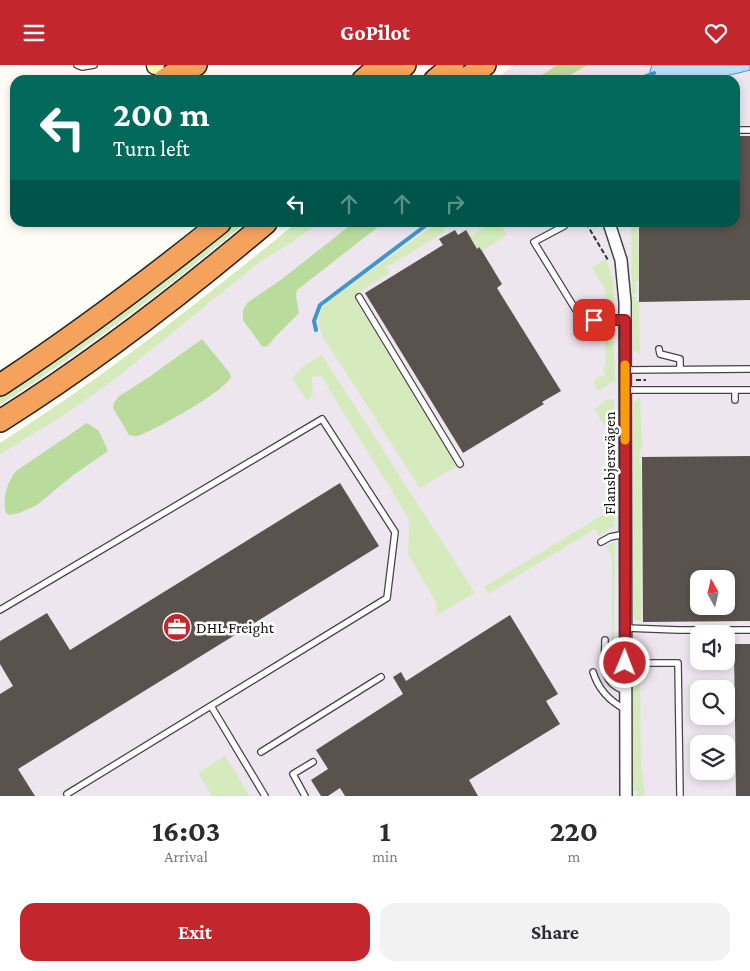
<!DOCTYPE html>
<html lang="en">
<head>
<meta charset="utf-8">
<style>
	:root { --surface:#fff; --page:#f2f2f3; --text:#2b2b33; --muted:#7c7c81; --accent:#c4262e }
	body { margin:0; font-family:"Crimson Pro",serif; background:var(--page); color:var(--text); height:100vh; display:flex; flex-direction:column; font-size:19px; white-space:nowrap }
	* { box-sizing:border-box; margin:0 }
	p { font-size:16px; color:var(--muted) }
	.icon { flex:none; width:28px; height:28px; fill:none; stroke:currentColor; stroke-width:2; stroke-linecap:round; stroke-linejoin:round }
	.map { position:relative; height:731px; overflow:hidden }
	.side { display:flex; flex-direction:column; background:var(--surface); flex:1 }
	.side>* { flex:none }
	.banner { position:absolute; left:10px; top:10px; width:730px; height:152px; border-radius:15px; box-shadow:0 2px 8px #0003; background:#00695c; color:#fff; overflow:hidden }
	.needle { width:32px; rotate:352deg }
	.tools { position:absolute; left:690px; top:505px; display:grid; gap:10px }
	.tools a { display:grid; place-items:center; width:45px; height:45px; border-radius:10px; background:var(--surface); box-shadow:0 2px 8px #0003; font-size:25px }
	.pin { position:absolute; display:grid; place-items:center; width:42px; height:42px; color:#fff; margin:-21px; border-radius:10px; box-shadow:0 2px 8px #0006 }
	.me { position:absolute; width:55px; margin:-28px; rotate:1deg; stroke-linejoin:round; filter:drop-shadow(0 0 4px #0008) }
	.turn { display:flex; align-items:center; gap:18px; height:105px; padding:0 20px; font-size:22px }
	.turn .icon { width:65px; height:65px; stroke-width:2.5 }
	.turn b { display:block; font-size:35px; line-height:42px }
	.lanes { display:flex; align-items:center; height:48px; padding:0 20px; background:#0003; justify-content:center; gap:25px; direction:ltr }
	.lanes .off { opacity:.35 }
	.eta { display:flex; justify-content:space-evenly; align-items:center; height:85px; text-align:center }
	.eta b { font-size:30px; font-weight:700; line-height:35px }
	.action { display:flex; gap:10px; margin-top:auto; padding:10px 20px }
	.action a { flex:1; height:58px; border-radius:15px; background:var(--accent); color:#fff; font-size:20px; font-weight:700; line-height:58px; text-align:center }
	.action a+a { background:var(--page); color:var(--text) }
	header { display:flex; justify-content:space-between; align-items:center; height:65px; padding:0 20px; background:var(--accent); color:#fff; font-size:22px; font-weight:700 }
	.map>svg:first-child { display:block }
	.industrial { fill:#eee6ef; fill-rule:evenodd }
	.green { fill:#d5ebbd }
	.forest { fill:#b9dc9c }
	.water { fill:#b9e0f7; stroke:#3f96cf }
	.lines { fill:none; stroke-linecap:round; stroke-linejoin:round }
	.stream { stroke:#3f96cf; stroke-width:4 }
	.building { fill:#5a524d; fill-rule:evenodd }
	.lane-casing { stroke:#444; stroke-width:8 }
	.street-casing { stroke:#444; stroke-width:14 }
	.secondary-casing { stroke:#333; stroke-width:19 }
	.highway-casing { stroke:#222; stroke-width:24 }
	.path { stroke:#333; stroke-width:2; stroke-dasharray:5 2.5; stroke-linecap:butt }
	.lane { stroke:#fff; stroke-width:5.5 }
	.street { stroke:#fff; stroke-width:11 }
	.secondary { stroke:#fff6b0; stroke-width:16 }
	.highway { stroke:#f5a25d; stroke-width:21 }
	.route-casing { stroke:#7f191e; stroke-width:12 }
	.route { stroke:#c4262e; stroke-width:9 }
	.slow { stroke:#f59e0b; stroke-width:9 }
	.labels { text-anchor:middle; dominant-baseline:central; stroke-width:5; stroke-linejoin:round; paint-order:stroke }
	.street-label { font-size:16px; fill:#111; stroke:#fff }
	.poi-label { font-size:16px; fill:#111; stroke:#fff; text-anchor:start }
</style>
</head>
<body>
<header><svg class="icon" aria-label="menu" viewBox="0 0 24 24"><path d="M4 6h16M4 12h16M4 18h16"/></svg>GoPilot<svg class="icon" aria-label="heart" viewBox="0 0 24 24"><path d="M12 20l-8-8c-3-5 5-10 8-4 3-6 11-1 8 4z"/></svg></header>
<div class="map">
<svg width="750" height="731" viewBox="0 0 750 731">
	<rect width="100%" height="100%" fill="#fffdf5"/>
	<!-- industrial -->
	<path class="industrial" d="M 514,0 L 750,0 L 750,731 L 0,731 L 0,390 L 70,346 L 113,316 L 260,197 L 293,177 L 318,158 L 735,158 L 735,15 L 495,15 ZM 699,514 L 726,514 L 726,541 L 699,541 ZM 699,569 L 726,569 L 726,596 L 699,596 ZM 699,624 L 726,624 L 726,651 L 699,651 ZM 699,679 L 726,679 L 726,706 L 699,706 Z"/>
	<!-- green -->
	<path class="green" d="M 227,158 L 245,158 C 167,224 85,284 0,340 L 0,326 Z
		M 296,158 L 318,158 L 293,177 L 260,197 L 113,316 L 70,346 L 0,390 L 0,378 C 104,312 201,236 296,158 Z
		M 435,158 L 451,158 L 443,163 L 445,167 L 387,202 L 389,208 L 353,231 L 457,401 L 420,423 L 323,272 C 317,259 317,247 327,237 L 429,164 Z
		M 490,158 L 500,158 L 507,170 L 482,186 L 479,182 L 474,185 L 475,181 L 466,165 L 467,165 L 472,171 Z
		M 631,158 L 638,158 L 639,217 L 636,217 L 637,229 L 632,229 Z
		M 606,194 L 613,216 L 614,240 L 605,240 L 605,224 L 592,203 Z
		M 632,232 L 636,232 L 636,236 L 639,236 L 640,290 L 633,284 Z
		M 605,264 L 613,264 L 615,315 L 598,326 L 593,317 L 600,310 L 601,312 L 605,310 L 602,304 L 606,301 Z
		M 322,290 L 475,528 L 435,551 L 437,547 L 435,536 L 408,489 L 409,454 L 321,311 L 312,312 L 313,330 L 307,336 L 292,313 L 304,300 Z
		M 640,331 L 642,382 L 639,388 L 639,395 L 641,396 L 641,556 L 639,556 L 634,553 L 633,542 L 633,344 L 634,338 Z
		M 608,334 L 614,335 L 615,377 L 594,344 Z
		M 607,439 L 616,441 L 614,461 L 599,471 L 595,464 L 488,529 L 484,522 L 604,449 L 600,441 Z
		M 612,478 L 615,479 L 613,607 L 612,607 L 612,492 L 606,481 Z
		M 640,609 L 641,699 L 645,731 L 637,731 L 636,726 L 632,725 L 632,616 L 635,611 Z
		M 225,691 L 250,731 L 212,731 L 198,708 Z"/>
	<!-- forest -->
	<path class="forest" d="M 557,0 L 588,0 L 561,15 L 534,15 Z
		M 353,158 L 383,158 L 297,225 L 296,231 L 299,248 L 274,273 L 268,281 L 264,282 L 261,280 L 243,255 L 243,245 L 247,238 L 282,214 Z
		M 202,274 L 229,307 L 231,312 C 225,326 157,364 140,370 C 136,372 133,371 129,370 L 113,343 L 114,338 L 118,332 L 152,310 Z
		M 87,358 L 99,366 L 108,386 L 72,411 L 37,440 L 19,448 L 9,450 L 6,448 C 2,434 7,417 16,406 Z"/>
	<!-- water -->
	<path class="water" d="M 652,0 L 750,0 L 750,5 C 721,13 680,21 651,12 L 650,6 Z"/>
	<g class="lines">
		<!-- stream -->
		<path class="stream" d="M 636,15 L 654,8
			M 316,265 L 314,256 L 320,240 L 429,158"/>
	</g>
	<!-- building -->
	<path class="building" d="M 735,71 L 750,71 L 750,235 L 639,237 L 639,158 L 735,158 Z
		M 455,165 L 458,170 L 466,165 L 477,184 L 479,182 L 482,186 L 502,219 L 497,223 L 561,326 L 542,337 L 544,339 L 463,388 L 365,228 L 443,180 L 439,174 Z
		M 750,391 L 750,556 L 643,557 L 642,392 ZM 699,514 L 726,514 L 726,541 L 699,541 Z
		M 340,418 L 379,481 L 18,704 L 35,731 L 0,731 L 0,629 L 13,621 L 0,599 L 0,576 L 47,548 L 70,585 Z
		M 510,550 L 558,629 L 546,636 L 560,659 L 469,715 L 478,731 L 345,731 L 340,723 L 328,731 L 321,731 L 311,715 L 328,704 L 316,685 L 403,629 L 393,612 L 401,607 L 406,616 Z
		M 734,579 L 750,579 L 750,731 L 736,731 Z"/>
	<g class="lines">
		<defs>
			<path id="lane" d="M 77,0 L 82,2 L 94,0
				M 735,65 L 750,65
				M 564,161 L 534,177 L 582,255 L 625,255
				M 359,232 L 460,399
				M 659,284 L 660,289 L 680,294 L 680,304
				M 625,305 L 750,304
				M 625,325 L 750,325
				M 735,325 L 735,335
				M 601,477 L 610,472 L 625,469
				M 0,545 L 322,354 L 395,467 L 387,533 L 67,729
				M 626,563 L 678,565 L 750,565
				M 605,575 C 605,598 599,617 625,626
				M 625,598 L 678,598 L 680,730
				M 593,607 C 598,623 609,636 625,644
				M 211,641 L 265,731
				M 261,687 L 381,612
				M 305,731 L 293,709 L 313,697"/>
			<path id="street" d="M 609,158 L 621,195 L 625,237 L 626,731"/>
			<path id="secondary" d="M 155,1 L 156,0"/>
			<path id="highway" d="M 164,15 L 178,6 L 196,0
				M 363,15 L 380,0
				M 388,15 L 405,0
				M 435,15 L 453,0
				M 464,15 L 485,0
				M 0,320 C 76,270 149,215 220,158
				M 0,356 C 94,297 182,229 266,158"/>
		</defs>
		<!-- lane casing -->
		<use href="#lane" class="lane-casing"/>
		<!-- street casing -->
		<use href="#street" class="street-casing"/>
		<!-- secondary casing -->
		<use href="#secondary" class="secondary-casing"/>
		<!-- highway casing -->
		<use href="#highway" class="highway-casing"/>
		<!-- path -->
		<path class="path" d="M 586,158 L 608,195
			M 636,315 L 646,315"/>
		<!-- lane -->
		<use href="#lane" class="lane"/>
		<!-- street -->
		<use href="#street" class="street"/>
		<!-- secondary -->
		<use href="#secondary" class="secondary"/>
		<!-- highway -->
		<use href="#highway" class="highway"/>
	</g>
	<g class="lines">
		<defs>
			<path id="route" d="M 594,255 L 625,255 L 625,598"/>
		</defs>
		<!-- route casing -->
		<use href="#route" class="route-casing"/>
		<!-- route -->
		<use href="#route" class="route"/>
		<!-- slow -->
		<path class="slow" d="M 625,300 L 625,375"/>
	</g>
	<!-- icons -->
	<defs>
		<symbol id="office-disc" viewBox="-11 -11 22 22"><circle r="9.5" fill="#c4262e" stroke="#fff"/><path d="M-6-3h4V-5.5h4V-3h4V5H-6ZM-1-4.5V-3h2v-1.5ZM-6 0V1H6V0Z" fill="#fff"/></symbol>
	</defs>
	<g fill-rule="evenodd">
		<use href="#office-disc" x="161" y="546" width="32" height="32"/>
	</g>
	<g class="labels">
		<!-- street labels -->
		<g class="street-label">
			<text transform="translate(609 398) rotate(-90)">Flansbjersvägen</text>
		</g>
		<!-- poi labels -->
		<g class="poi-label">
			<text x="196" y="562">DHL Freight</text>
		</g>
	</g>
</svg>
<div class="tools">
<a><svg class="needle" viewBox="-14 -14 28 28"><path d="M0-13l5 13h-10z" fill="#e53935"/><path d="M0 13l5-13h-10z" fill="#7c7c81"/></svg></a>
<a><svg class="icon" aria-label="sound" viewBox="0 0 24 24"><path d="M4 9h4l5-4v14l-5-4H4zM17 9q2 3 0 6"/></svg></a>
<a><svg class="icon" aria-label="search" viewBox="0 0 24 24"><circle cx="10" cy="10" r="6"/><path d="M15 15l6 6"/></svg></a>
<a><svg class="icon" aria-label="layers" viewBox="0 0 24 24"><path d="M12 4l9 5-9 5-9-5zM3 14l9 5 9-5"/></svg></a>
</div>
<div class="pin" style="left:594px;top:255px;background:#d93025"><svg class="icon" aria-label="arrive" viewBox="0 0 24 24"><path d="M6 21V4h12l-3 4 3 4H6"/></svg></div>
<svg class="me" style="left:625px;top:598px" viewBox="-20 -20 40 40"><circle r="17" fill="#c4262e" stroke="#fff" stroke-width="3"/><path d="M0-11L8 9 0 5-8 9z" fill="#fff"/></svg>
<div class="banner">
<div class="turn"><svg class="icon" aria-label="left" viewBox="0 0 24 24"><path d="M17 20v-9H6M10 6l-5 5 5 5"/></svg><div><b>200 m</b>Turn left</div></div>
<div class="lanes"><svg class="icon" aria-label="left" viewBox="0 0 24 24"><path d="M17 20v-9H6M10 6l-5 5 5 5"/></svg><svg class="icon off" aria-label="ahead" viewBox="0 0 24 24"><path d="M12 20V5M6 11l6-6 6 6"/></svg><svg class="icon off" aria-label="ahead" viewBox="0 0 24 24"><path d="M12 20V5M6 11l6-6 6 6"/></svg><svg class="icon off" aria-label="right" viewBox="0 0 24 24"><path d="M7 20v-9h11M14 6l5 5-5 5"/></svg></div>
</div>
</div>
<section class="side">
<div class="eta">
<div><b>16:03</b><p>Arrival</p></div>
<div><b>1</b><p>min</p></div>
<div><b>220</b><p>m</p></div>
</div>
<div class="action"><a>Exit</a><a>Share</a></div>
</section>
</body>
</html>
